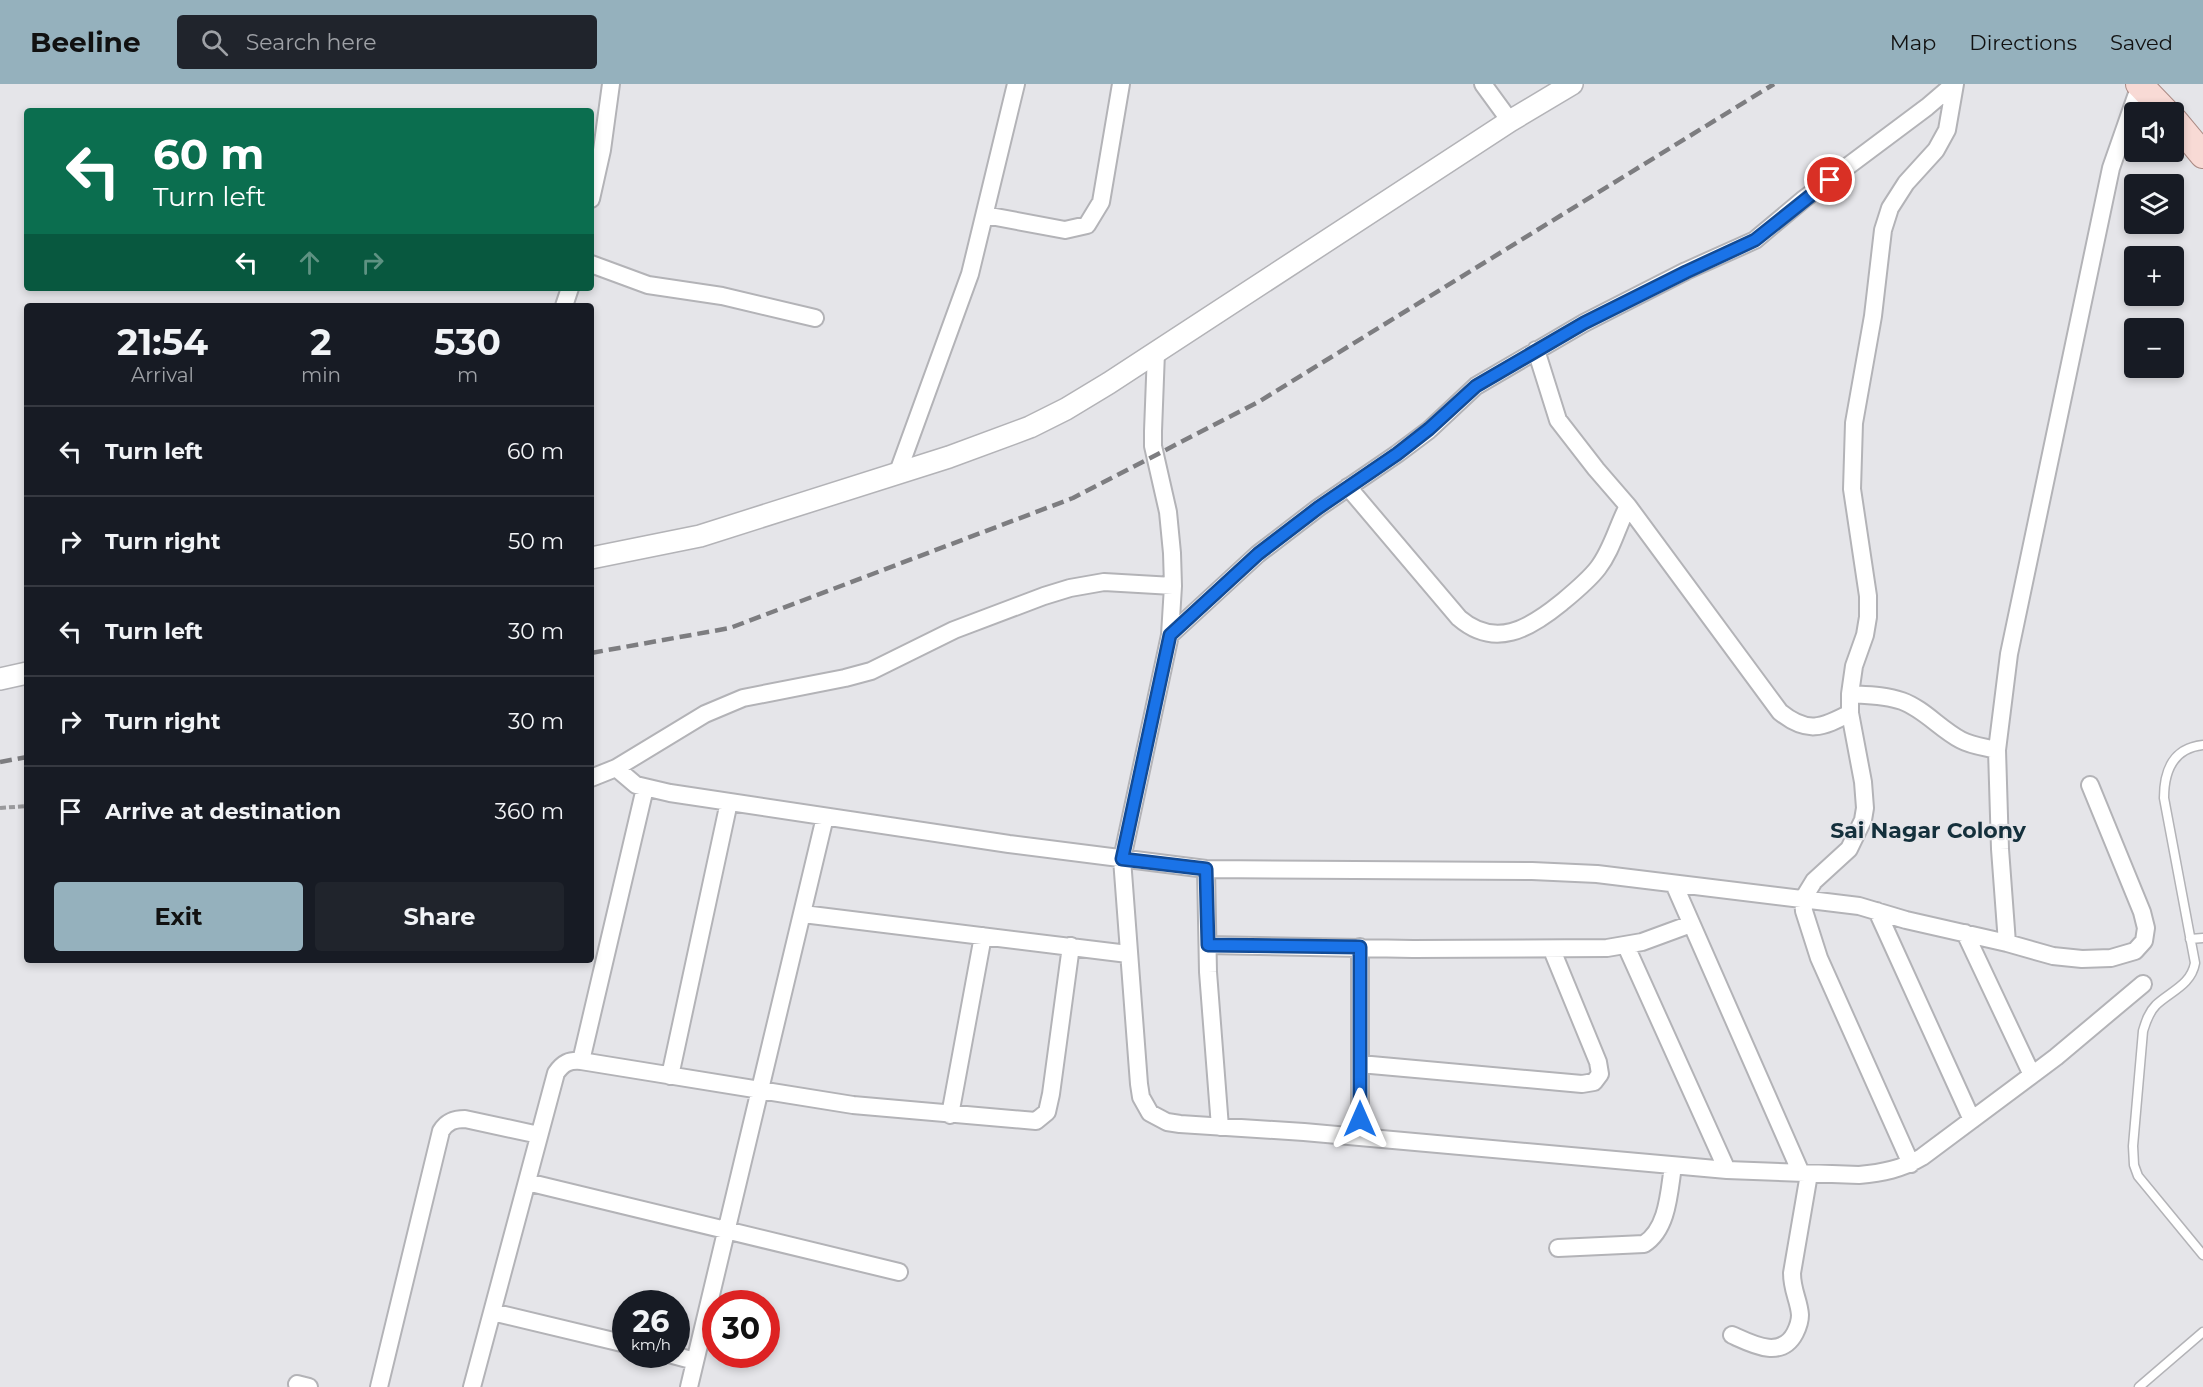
<!DOCTYPE html>
<html lang="en">
<head>
<meta charset="utf-8">
<style>
	:root { --surface:#171b24; --page:#20242c; --text:#f1f3f6; --muted:#9ea1a6; --line:#363941; --accent:#95b1bd }
	body { margin:0; font-family:Montserrat,sans-serif; background:var(--page); color:var(--text); height:100vh; display:flex; flex-direction:column; font-size:22px; white-space:nowrap }
	* { box-sizing:border-box; margin:0 }
	p { font-size:20px; color:var(--muted) }
	.icon { flex:none; width:33px; height:33px; fill:none; stroke:currentColor; stroke-width:2; stroke-linecap:round; stroke-linejoin:round }
	.map { position:relative; flex:1; overflow:hidden }
	.drawer { position:absolute; left:24px; top:219px; width:570px; height:660px; display:flex; flex-direction:column; background:var(--surface); border-radius:6px; box-shadow:0 3px 9px #0003 }
	.drawer>* { flex:none }
	.banner { position:absolute; left:24px; top:24px; width:570px; height:183px; border-radius:6px; box-shadow:0 3px 9px #0003; background:#0b6e4f; color:#fff; overflow:hidden }
	.controls { position:absolute; left:2124px; top:18px; display:grid; gap:12px }
	.controls a { display:grid; place-items:center; width:60px; height:60px; border-radius:6px; background:var(--surface); box-shadow:0 3px 9px #0003; font-size:30px }
	.speed { position:absolute; left:612px; top:1206px; display:flex; gap:12px; font-size:30px; font-weight:700; text-align:center }
	.speed>* { display:grid; place-content:center; width:78px; height:78px; border-radius:50%; background:var(--surface); box-shadow:0 3px 9px #0003; line-height:1 }
	.speed small { font-size:15px; font-weight:400 }
	.speed .limit { border:9px solid #d22; background:#fff; color:#111 }
	.pin { position:absolute; display:grid; place-items:center; width:51px; height:51px; color:#fff; margin:-26px; border:3px solid #fff; border-radius:50%; box-shadow:0 2px 6px #0007 }
	.me { position:absolute; width:66px; margin:-33px; rotate:0deg; stroke-linejoin:round; filter:drop-shadow(0 0 4px #0008) }
	.turn { display:flex; align-items:center; gap:21px; height:126px; padding:0 30px; font-size:27px }
	.turn .icon { width:78px; height:78px; stroke-width:2.5 }
	.turn b { display:block; font-size:42px; line-height:51px }
	.lanes { display:flex; align-items:center; height:57px; padding:0 30px; background:#0003; justify-content:center; gap:30px; direction:ltr }
	.lanes .off { opacity:.35 }
	.eta { display:flex; justify-content:space-evenly; align-items:center; height:102px; text-align:center }
	.eta b { font-size:36px; font-weight:700; line-height:42px }
	.action { display:flex; gap:12px; margin-top:auto; padding:12px 30px }
	.action a { flex:1; height:69px; border-radius:6px; background:var(--accent); color:#111; font-size:24px; font-weight:700; line-height:69px; text-align:center }
	.action a+a { background:var(--page); color:var(--text) }
	ul { padding:0; list-style:none }
	li { display:flex; align-items:center; gap:18px; height:90px; padding:0 30px; border-top:2px solid var(--line) }
	li div { flex:1 }
	li b { display:block; font-size:22px }
	li em { font-style:normal }
	header { display:flex; align-items:center; gap:36px; box-sizing:border-box; height:84px; padding:0 30px; background:var(--accent); color:#111 }
	header strong { font-size:28px }
	nav { display:flex; gap:33px; margin-inline-start:auto; font-size:21px }
	.search { width:420px; height:54px; background:var(--page); display:flex; align-items:center; gap:15px; box-sizing:border-box; padding:0 21px; border-radius:6px; color:var(--muted); font-size:22px }
	.map>svg:first-child { display:block }
	.lines { fill:none; stroke-linecap:round; stroke-linejoin:round }
	.service-casing { stroke:#b3b3b7; stroke-width:11 }
	.minor-casing { stroke:#b3b3b7; stroke-width:20 }
	.tertiary-casing { stroke:#b3b3b7; stroke-width:24 }
	.primary-casing { stroke:#aa8a84; stroke-width:28 }
	.path { stroke:#99999c; stroke-width:4; stroke-dasharray:6 3; stroke-linecap:butt }
	.service { stroke:#fff; stroke-width:8 }
	.minor { stroke:#fff; stroke-width:16 }
	.tertiary { stroke:#fff; stroke-width:21 }
	.primary { stroke:#f8dad5; stroke-width:26 }
	.rail { stroke:#7d7d80; stroke-width:4.5; stroke-dasharray:12 6; stroke-linecap:butt }
	.route-casing { stroke:#114b97; stroke-width:15 }
	.route { stroke:#1a73e8; stroke-width:10 }
	.labels { text-anchor:middle; dominant-baseline:central; stroke-width:4.5; stroke-linejoin:round; paint-order:stroke }
	.neighbourhood-label { font-size:22px; font-weight:bold; fill:#14303c; stroke:#e5e5e9 }
</style>
</head>
<body>
<header>
<strong>Beeline</strong>
<div class="search"><svg class="icon" aria-label="search" viewBox="0 0 24 24"><circle cx="10" cy="10" r="6"/><path d="M15 15l6 6"/></svg>Search here</div>
<nav><a>Map</a><a>Directions</a><a>Saved</a></nav>
</header>
<div class="map">
<svg width="2203" height="1303" viewBox="0 0 2203 1303">
	<rect width="100%" height="100%" fill="#e5e5e9"/>
	<g class="lines">
		<defs>
			<path id="service" d="M 2203,661 C 2173,664 2164,687 2164,714 L 2195,879 C 2191,901 2171,907 2156,921 C 2149,928 2146,937 2143,947 L 2133,1062 L 2134,1081 L 2138,1092 L 2203,1171
				M 2190,855 L 2203,854
				M 2139,1303 L 2203,1248"/>
			<path id="minor" d="M 1483,0 L 1510,37
				M 591,115 L 602,66 L 611,0
				M 985,131 L 1065,146 L 1087,141 L 1101,118 L 1121,0
				M 591,180 L 648,201 L 722,212 L 815,234
				M 564,222 L 570,204
				M 1536,266 L 1558,336 L 1596,385 L 1628,422 L 1780,628 C 1807,650 1822,644 1850,629
				M 1156,268 L 1153,347 L 1153,362 L 1168,428 L 1172,469 L 1173,502 L 1170,551 L 1122,775 L 1139,1000 L 1141,1013 L 1150,1029 L 1167,1038 L 1180,1040 L 1304,1048 L 1727,1086 L 1859,1091 C 1882,1089 1902,1085 1922,1073 L 2056,973 L 2143,900
				M 898,388 L 970,190 L 1016,0
				M 1348,403 L 1459,534 C 1495,565 1529,545 1561,519 C 1573,509 1588,497 1598,484 C 1612,466 1617,443 1628,422
				M 1170,551 L 1258,470 L 1318,424 L 1397,370 L 1429,346 L 1476,302 L 1584,239 L 1686,187 L 1755,156 L 1804,115 L 1927,23 L 1954,0
				M 1850,610 C 1867,611 1886,611 1902,617 C 1924,625 1940,645 1961,656 C 1972,662 1985,663 1997,666
				M 616,684 L 636,701 L 670,709 L 1009,760 L 1206,785 L 1532,787 L 1597,790 L 1859,822 L 1906,836 L 2007,859 L 2053,872 L 2082,875 L 2111,874 L 2135,867 L 2144,857 L 2146,844 L 2142,828 L 2090,701
				M 591,694 L 616,684 L 705,630 L 743,614 L 845,594 L 871,587 L 954,546 L 1044,512 L 1070,504 L 1104,498 L 1173,502
				M 1206,785 L 1208,888 L 1220,1043
				M 1674,800 L 1801,1089
				M 1877,827 L 1972,1036
				M 803,830 L 1128,870
				M 1965,849 L 2032,991
				M 2007,859 L 2000,765 L 1997,666 L 2009,570 L 2111,84 L 2140,1
				M 1208,861 L 1413,865 L 1607,864 L 1642,858 L 1691,840
				M 1626,862 L 1727,1086
				M 581,977 L 645,704
				M 1360,980 L 1582,1000 L 1594,998 L 1600,990 L 1598,978 L 1552,866
				M 670,992 L 729,718
				M 950,1031 L 983,852
				M 1360,1053 L 1360,863
				M 1911,1080 L 1819,874 L 1804,827 L 1803,815 L 1814,797 L 1849,765 L 1863,736 L 1865,724 L 1863,698 L 1850,629 L 1850,610 L 1854,582 L 1865,551 L 1868,533 L 1868,512 L 1852,405 L 1854,339 L 1873,232 L 1883,146 L 1890,124 L 1906,99 L 1936,66 L 1947,46 L 1955,0
				M 527,1098 L 899,1188
				M 1558,1164 L 1644,1160 C 1668,1145 1669,1108 1673,1082
				M 492,1228 L 626,1260
				M 1732,1251 C 1752,1260 1781,1276 1795,1249 C 1798,1243 1800,1238 1800,1231 C 1799,1216 1792,1207 1792,1189 L 1809,1090
				M 669,1270 L 695,1277
				M 297,1300 L 309,1303
				M 379,1303 L 441,1047 C 447,1037 455,1035 465,1035 L 539,1051
				M 472,1303 L 556,989 C 563,979 569,976 581,977 L 853,1021 L 1036,1037 L 1047,1028 L 1051,1010 L 1071,862
				M 689,1303 L 825,733"/>
			<path id="tertiary" d="M 591,474 L 700,452 L 949,373 L 1030,343 L 1066,325 L 1109,299 L 1510,37 L 1572,0
				M 0,595 L 27,589"/>
			<path id="primary" d="M 2139,0 L 2166,28
				M 2174,36 L 2203,71"/>
		</defs>
		<!-- service casing -->
		<use href="#service" class="service-casing"/>
		<!-- minor casing -->
		<use href="#minor" class="minor-casing"/>
		<!-- tertiary casing -->
		<use href="#tertiary" class="tertiary-casing"/>
		<!-- primary casing -->
		<use href="#primary" class="primary-casing"/>
		<!-- path -->
		<path class="path" d="M 0,724 L 27,722"/>
		<!-- service -->
		<use href="#service" class="service"/>
		<!-- minor -->
		<use href="#minor" class="minor"/>
		<!-- tertiary -->
		<use href="#tertiary" class="tertiary"/>
		<!-- primary -->
		<use href="#primary" class="primary"/>
		<!-- rail -->
		<path class="rail" d="M 591,569 L 730,544 L 1073,414 L 1260,317 L 1774,0
			M 0,678 L 27,673"/>
	</g>
	<g class="lines">
		<defs>
			<path id="route" d="M 1360,1035 L 1360,863 L 1208,861 L 1206,785 L 1122,775 L 1170,551 L 1258,470 L 1318,424 L 1397,370 L 1429,345 L 1476,302 L 1584,239 L 1686,188 L 1755,156 L 1830,96"/>
		</defs>
		<!-- route casing -->
		<use href="#route" class="route-casing"/>
		<!-- route -->
		<use href="#route" class="route"/>
	</g>
	<g class="labels">
		<!-- neighbourhood labels -->
		<g class="neighbourhood-label">
			<text x="1928" y="746">Sai Nagar Colony</text>
		</g>
	</g>
</svg>
<div class="controls">
<a><svg class="icon" aria-label="sound" viewBox="0 0 24 24"><path d="M4 9h4l5-4v14l-5-4H4zM17 9q2 3 0 6"/></svg></a>
<a><svg class="icon" aria-label="layers" viewBox="0 0 24 24"><path d="M12 4l9 5-9 5-9-5zM3 14l9 5 9-5"/></svg></a>
<a>+</a>
<a>−</a>
</div>
<div class="speed"><div>26<small>km/h</small></div><div class="limit">30</div></div>
<div class="pin" style="left:1830px;top:96px;background:#d93025"><svg class="icon" aria-label="arrive" viewBox="0 0 24 24"><path d="M6 21V4h12l-3 4 3 4H6"/></svg></div>
<svg class="me" style="left:1360px;top:1035px" viewBox="-20 -20 40 40"><path d="M0-17L14 15 0 8-14 15z" fill="#1a73e8" stroke="#fff" stroke-width="4"/></svg>
<div class="banner">
<div class="turn"><svg class="icon" aria-label="left" viewBox="0 0 24 24"><path d="M17 20v-9H6M10 6l-5 5 5 5"/></svg><div><b>60 m</b>Turn left</div></div>
<div class="lanes"><svg class="icon" aria-label="left" viewBox="0 0 24 24"><path d="M17 20v-9H6M10 6l-5 5 5 5"/></svg><svg class="icon off" aria-label="ahead" viewBox="0 0 24 24"><path d="M12 20V5M6 11l6-6 6 6"/></svg><svg class="icon off" aria-label="right" viewBox="0 0 24 24"><path d="M7 20v-9h11M14 6l5 5-5 5"/></svg></div>
</div>
<section class="drawer">
<div class="eta">
<div><b>21:54</b><p>Arrival</p></div>
<div><b>2</b><p>min</p></div>
<div><b>530</b><p>m</p></div>
</div>
<ul>
<li><svg class="icon" aria-label="left" viewBox="0 0 24 24"><path d="M17 20v-9H6M10 6l-5 5 5 5"/></svg><div><b>Turn left</b></div><em>60 m</em></li>
<li><svg class="icon" aria-label="right" viewBox="0 0 24 24"><path d="M7 20v-9h11M14 6l5 5-5 5"/></svg><div><b>Turn right</b></div><em>50 m</em></li>
<li><svg class="icon" aria-label="left" viewBox="0 0 24 24"><path d="M17 20v-9H6M10 6l-5 5 5 5"/></svg><div><b>Turn left</b></div><em>30 m</em></li>
<li><svg class="icon" aria-label="right" viewBox="0 0 24 24"><path d="M7 20v-9h11M14 6l5 5-5 5"/></svg><div><b>Turn right</b></div><em>30 m</em></li>
<li><svg class="icon" aria-label="arrive" viewBox="0 0 24 24"><path d="M6 21V4h12l-3 4 3 4H6"/></svg><div><b>Arrive at destination</b></div><em>360 m</em></li>
</ul>
<div class="action"><a>Exit</a><a>Share</a></div>
</section>
</div>
</body>
</html>
